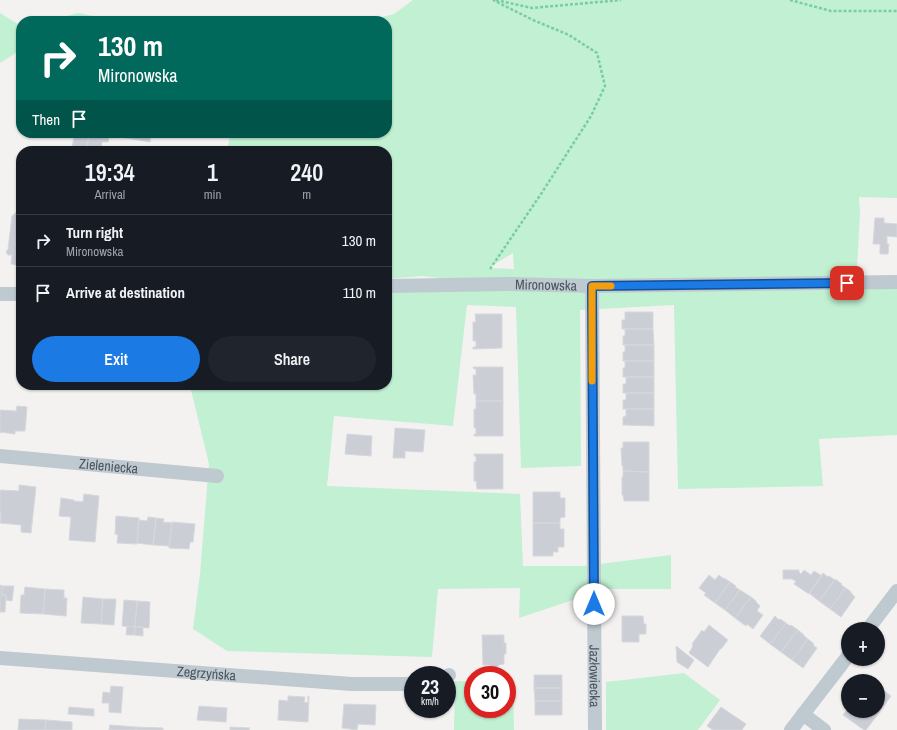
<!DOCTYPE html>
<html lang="en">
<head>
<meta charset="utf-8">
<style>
	:root { --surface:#171b24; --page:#20242c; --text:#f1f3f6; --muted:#9ea1a6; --line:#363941; --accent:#1b7ae4 }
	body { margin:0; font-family:"Archivo Narrow",sans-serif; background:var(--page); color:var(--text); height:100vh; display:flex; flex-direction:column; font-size:15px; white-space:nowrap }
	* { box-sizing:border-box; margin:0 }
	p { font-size:13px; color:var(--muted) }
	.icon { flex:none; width:22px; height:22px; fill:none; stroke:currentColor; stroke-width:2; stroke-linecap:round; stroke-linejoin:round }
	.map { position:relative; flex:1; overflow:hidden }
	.panel { position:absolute; left:16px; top:146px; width:376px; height:244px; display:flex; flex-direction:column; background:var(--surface); border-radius:16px; box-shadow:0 1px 3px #0004 }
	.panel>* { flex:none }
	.banner { position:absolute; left:16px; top:16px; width:376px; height:122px; border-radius:16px; box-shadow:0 1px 3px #0004; background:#00695c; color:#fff; overflow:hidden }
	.controls { position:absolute; left:841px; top:622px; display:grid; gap:8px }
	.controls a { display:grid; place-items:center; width:44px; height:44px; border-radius:50%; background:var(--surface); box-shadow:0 1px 3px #0004; font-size:20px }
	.speed { position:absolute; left:404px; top:666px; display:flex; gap:8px; font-size:20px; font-weight:700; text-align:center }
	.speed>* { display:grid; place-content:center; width:52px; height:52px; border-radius:50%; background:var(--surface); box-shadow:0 1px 3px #0004; line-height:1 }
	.speed small { font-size:10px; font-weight:400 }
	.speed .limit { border:6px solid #d22; background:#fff; color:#111 }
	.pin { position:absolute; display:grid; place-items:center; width:34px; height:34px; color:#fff; margin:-17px; border-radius:8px; box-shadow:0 2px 6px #0006 }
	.me { position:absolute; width:44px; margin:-22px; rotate:0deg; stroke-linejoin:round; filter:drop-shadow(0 0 3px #0008) }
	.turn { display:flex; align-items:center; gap:14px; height:84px; padding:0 16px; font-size:18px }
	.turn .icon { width:52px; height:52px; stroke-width:2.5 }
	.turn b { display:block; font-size:28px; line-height:34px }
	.then { display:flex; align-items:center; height:38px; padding:0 16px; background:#0003; gap:8px; font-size:15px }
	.eta { display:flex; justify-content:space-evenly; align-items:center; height:68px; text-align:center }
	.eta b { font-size:24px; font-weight:600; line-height:28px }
	.button { display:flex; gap:8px; margin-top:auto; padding:8px 16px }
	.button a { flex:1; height:46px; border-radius:24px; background:var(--accent); color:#fff; font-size:16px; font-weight:600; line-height:46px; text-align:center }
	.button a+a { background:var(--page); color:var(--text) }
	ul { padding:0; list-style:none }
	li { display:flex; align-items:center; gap:12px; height:52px; padding:0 16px; border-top:1px solid var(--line) }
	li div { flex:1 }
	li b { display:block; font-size:15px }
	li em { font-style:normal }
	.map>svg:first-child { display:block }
	.green { fill:#c1f0d2; fill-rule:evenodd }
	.building { fill:#cbced4; stroke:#d5d8dc }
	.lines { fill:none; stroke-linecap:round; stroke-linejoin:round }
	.path { stroke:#79cea1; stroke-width:2.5; stroke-dasharray:3 2; stroke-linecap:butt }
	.street { stroke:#bfc9d0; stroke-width:14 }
	.route-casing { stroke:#124f94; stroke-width:10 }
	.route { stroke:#1b7ae4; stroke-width:7 }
	.slow { stroke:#f59e0b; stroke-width:7 }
	.labels { text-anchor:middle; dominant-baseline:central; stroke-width:3; stroke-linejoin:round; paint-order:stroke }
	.street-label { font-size:14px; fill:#49555f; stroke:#fff }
</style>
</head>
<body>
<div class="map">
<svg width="897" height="730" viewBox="0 0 897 730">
	<rect width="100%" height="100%" fill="#f4f1f1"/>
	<!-- green -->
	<path class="green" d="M 413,0 L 897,0 L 897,198 L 859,197 L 860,213 L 857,267 L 861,289 L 897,287 L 897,435 L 819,439 L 823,486 L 678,489 L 674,305 L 580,310 L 581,466 L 521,468 L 516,307 L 467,305 L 453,426 L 334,416 L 327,486 L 520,494 L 523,566 L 583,566 L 671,555 L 671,589 L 606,589 L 519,618 L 520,588 L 438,589 L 432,657 L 227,651 L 193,629 L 200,574 L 209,464 L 191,390 L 160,387 L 160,385 L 387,385 L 387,281 L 448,279 L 422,276 L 387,279 L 387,151 L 227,151 L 230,135 L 224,133 L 387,133 L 387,21 L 366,21 L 394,14 ZM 513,253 L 514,269 L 488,268 Z
		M 0,13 L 21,26 L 21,52 L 19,51 L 0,63 Z
		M 78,13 L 118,21 L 49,21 Z
		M 684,673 L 720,700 L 698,730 L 606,730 L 606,682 Z
		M 455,681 L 473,682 L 473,709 L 507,709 L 507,684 L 513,684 L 514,730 L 454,730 Z"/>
	<!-- building -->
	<path class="building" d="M 68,133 L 89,133 L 87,150 L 72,148 L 74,137 L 68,136 Z
		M 89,133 L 110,133 L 108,142 L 102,142 L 101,151 L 87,150 Z
		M 116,133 L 151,133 L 150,142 L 115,136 Z
		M 18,211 L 21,211 L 21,266 L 11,264 L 12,255 L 8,255 L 6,252 L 8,249 L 12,216 Z
		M 875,218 L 884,218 L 884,223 L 897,224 L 897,237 L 887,236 L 887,244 L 889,244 L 888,254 L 880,254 L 880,244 L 873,244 Z
		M 625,312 L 653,312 L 653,329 L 622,329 L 622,320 L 625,320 Z
		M 475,314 L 502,314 L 502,348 L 473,349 L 473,347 L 476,347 L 476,341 L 473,341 L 473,322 L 476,322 Z
		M 625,329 L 653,329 L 654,345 L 623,345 L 623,336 L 625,336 Z
		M 625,345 L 654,345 L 654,361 L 623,361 L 623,352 L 625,352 Z
		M 625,361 L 654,361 L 654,377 L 623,377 L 623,368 L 625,368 Z
		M 473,367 L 503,367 L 503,401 L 476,401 L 476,394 L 474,394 L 473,375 L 476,375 L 476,369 L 474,369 Z
		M 626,377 L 654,377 L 654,393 L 623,393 L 623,384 L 626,384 Z
		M 626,393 L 654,393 L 654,409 L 623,409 L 623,400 L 626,400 Z
		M 476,401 L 503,401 L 503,436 L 474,436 L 474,434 L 476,434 L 476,428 L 474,428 L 474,409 L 476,409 Z
		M 17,406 L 27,407 L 25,431 L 15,431 L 15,434 L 1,432 L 1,433 L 0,433 L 0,410 L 16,411 Z
		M 626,409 L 654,409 L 654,426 L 623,425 L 623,417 L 626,416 Z
		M 395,428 L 425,430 L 423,452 L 405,451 L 405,458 L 393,458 Z
		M 347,434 L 372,436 L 371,456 L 345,454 Z
		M 623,442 L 649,442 L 649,472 L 623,471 L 623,466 L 622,466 L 621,448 L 623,448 Z
		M 474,454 L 503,454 L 503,489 L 477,489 L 476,481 L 474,481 L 474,462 L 476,462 L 476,456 L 474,456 Z
		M 623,471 L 649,472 L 649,501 L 624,501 L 623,495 L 622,495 L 622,477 L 623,477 Z
		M 19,485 L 36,487 L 31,533 L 21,532 L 21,525 L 0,523 L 1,513 L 0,513 L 0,490 L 19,491 Z
		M 533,492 L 560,492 L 560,498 L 565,498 L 565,517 L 560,518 L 560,523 L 533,523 Z
		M 84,494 L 99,496 L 95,542 L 69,540 L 71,517 L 59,516 L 61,498 L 74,500 L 74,501 L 83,502 Z
		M 116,516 L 139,518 L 137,544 L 117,543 L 118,535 L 115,534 Z
		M 148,517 L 156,518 L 153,545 L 137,543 L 139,520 L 147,521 Z
		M 156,518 L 164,519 L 163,522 L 172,523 L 169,546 L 153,545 Z
		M 172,522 L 195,524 L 193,542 L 190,542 L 189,549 L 169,548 Z
		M 533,523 L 560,523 L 560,529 L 564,529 L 564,547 L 558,547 L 558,552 L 553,552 L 553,556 L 533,556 Z
		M 783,570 L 799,570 L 799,572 L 801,574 L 804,570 L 811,575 L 814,571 L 822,576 L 809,594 L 794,584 L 796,581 L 792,579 L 783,579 Z
		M 823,573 L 828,577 L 829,576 L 835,580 L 819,601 L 809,593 Z
		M 709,575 L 715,580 L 719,575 L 724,579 L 724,578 L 730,582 L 715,603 L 704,595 L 706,593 L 699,588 Z
		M 835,579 L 842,584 L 841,585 L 846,588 L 830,609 L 819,601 Z
		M 730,582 L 736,586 L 735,587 L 740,590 L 725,610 L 715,603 Z
		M 0,585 L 3,586 L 2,595 L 6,595 L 5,612 L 0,612 Z
		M 3,586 L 14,586 L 12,601 L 6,600 L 6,595 L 2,595 Z
		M 25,587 L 45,589 L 43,614 L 20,613 L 21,595 L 24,595 Z
		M 846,588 L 851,592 L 851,593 L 855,597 L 841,617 L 830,609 Z
		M 45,589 L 64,590 L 64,598 L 67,598 L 66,616 L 43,614 Z
		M 740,590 L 751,597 L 735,618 L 725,610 Z
		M 83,597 L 103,599 L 101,624 L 81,623 Z
		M 751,597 L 756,601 L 756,602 L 760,606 L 757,611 L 763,615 L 753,629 L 747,624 L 746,626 L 735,618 Z
		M 103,599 L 116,599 L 114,625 L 101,624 Z
		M 124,600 L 137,601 L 135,627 L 122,626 Z
		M 137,601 L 150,602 L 149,628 L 135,627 Z
		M 622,616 L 643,616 L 644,624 L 646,624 L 646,634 L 639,634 L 639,642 L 622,642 Z
		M 775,616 L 779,620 L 780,619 L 786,623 L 770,644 L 760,636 Z
		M 786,623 L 790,626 L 791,625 L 798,630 L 781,652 L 770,644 Z
		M 709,625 L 728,640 L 721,649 L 720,649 L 708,667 L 689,653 L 693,646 L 692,644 L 702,630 L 704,632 Z
		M 127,626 L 135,627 L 134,635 L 126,635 Z
		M 135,627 L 143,627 L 143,636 L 134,635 Z
		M 798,630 L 804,635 L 804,636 L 808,639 L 792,660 L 781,652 Z
		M 482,635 L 504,635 L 504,643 L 506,643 L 506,654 L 504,654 L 504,664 L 499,665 L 496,668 L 492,668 L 490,665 L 483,665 Z
		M 808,639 L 814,644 L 813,645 L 817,648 L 803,668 L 792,660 Z
		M 676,646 L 694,660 L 688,669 L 677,662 Z
		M 534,675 L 562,675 L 562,688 L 534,688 Z
		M 111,686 L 123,687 L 121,713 L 109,712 L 109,703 L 102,703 L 103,692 L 110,693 Z
		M 878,686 L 891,696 L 878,714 L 875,711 L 878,711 Z
		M 534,688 L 562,688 L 562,701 L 535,701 Z
		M 288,696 L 305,697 L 304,702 L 308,703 L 308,696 L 309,696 L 308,722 L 278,720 L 279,700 L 288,701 Z
		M 535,701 L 562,701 L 562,715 L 535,715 Z
		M 344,704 L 376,705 L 375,725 L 358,724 L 357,730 L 342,728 Z
		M 199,706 L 227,708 L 226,722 L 197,720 Z
		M 69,707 L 94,709 L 94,716 L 68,714 Z
		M 721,707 L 746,724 L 742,730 L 713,730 L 707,726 Z
		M 848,708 L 848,711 L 875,711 L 878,714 L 866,730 L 864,730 L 843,715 Z
		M 19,719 L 46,720 L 45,730 L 18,730 Z
		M 46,720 L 72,722 L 72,730 L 45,730 Z
		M 110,725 L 136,727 L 136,730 L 109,730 Z
		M 136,727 L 163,728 L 163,730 L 136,730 Z
		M 230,727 L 250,728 L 249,730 L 230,730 Z"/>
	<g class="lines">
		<!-- path -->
		<path class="path" d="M 496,0 L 532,8 L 621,0
			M 790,0 L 831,11 L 897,11
			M 490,269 L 541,194 L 591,116 L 605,86 L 597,53 L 569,35 L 533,20 L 493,0"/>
		<!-- street -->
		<g class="street">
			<path id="s1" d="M 387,286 L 508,284 L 592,286 L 897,282"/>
			<path id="s2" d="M 592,286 L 595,730"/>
			<path d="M 0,294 L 21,294"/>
			<path id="s3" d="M 0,456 L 217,476"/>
			<path d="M 868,629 L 897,591"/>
			<path id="s4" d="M 0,658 L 352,684 L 413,684"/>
			<path d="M 447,677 L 449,675"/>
			<path d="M 803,714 L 824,730"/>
			<path d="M 791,730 L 848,656"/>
		</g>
	</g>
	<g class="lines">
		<defs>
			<path id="route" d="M 594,604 L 592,286 L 847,283"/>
		</defs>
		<!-- route casing -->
		<use href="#route" class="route-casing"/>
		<!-- route -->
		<use href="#route" class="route"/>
		<!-- slow -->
		<path class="slow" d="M 592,381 L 592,286 L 611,286"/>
	</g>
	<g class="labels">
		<!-- street labels -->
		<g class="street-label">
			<text stroke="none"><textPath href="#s1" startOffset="159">Mironowska</textPath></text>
			<text stroke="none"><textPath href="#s3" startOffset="109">Zieleniecka</textPath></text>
			<text stroke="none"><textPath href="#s4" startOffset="207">Zegrzyńska</textPath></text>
			<text stroke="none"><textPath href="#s2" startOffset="390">Jazłowiecka</textPath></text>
		</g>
	</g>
</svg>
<div class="controls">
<a>+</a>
<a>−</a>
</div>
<div class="speed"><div>23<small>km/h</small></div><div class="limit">30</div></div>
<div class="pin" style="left:847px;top:283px;background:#d93025"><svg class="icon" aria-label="arrive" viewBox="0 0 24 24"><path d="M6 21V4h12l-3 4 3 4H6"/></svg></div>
<svg class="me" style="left:594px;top:604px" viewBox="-20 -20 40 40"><circle r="19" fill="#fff"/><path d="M0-13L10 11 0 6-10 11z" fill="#1b7ae4"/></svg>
<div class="banner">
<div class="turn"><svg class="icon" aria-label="right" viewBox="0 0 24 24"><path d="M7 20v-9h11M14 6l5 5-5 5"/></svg><div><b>130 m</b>Mironowska</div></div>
<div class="then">Then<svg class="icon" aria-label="arrive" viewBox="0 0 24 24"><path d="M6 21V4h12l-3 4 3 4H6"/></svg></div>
</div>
<section class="panel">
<div class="eta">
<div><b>19:34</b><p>Arrival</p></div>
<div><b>1</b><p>min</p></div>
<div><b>240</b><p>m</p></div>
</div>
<ul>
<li><svg class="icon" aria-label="right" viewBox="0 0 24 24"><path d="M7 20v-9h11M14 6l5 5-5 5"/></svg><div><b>Turn right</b><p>Mironowska</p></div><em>130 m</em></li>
<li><svg class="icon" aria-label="arrive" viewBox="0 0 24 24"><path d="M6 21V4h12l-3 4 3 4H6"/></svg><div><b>Arrive at destination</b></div><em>110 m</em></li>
</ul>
<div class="button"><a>Exit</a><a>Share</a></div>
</section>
</div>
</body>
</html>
